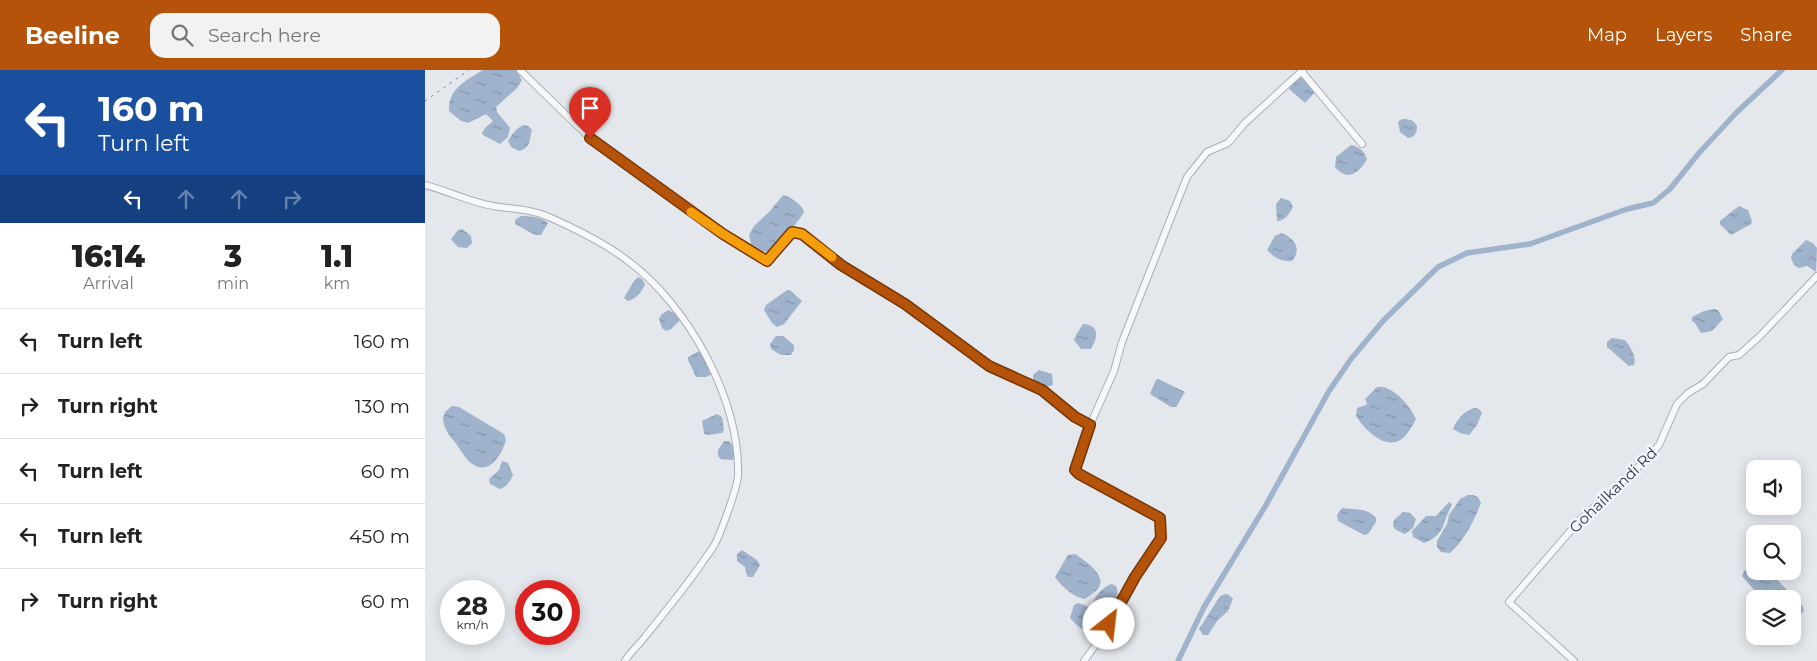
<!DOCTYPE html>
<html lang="en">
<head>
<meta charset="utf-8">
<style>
	:root { --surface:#fff; --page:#f2f2f2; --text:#222; --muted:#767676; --line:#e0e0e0; --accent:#b45309 }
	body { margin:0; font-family:Montserrat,sans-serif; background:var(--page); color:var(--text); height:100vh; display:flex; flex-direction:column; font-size:19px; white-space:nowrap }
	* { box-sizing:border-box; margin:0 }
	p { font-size:16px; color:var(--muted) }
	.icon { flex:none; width:28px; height:28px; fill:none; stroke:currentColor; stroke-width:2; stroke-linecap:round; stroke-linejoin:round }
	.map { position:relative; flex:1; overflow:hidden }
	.details { display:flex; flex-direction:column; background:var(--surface); width:425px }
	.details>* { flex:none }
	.top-card { background:#1a4fa0; color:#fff; overflow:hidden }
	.buttons { position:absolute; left:1321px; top:390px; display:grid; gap:10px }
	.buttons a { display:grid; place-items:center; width:55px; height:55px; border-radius:10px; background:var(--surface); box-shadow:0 2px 12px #0003; font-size:25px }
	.speed { position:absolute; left:15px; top:510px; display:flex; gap:10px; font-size:25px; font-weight:700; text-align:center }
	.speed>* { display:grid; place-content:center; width:65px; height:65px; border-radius:50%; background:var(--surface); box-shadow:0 2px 12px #0003; line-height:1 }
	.speed small { font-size:12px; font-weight:400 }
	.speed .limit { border:8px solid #d22; background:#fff; color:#111 }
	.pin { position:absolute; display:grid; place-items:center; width:42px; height:42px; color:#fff; margin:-51px -21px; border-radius:50% 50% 50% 0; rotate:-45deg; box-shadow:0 0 5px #0007 }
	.pin .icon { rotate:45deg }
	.me { position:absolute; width:55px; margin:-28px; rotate:29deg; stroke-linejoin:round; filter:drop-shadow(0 0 4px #0008) }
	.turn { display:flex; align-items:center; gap:18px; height:105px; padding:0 15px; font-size:22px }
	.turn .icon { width:65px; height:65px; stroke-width:2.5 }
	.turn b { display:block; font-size:35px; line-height:42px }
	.lanes { display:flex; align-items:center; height:48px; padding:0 15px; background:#0003; justify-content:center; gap:25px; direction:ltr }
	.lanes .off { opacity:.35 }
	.eta { display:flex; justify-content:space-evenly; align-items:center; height:85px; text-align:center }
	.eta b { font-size:30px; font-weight:800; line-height:35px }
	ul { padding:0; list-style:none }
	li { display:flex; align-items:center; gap:15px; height:65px; padding:0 15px; border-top:1px solid var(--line) }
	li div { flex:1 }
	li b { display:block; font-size:19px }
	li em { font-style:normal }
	header { display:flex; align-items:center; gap:30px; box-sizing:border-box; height:70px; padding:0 25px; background:var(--accent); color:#fff }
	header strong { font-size:24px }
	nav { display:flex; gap:28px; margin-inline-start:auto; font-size:18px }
	.search { width:350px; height:45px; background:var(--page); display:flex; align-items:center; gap:12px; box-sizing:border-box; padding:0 18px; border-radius:15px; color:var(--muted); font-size:19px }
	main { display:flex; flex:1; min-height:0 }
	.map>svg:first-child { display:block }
	.water { fill:url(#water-ripples) }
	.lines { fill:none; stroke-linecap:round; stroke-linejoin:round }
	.canal { stroke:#9fb4cc; stroke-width:5.5 }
	.minor-casing { stroke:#a9aeb7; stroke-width:8 }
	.minor { stroke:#f7f8fa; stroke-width:6 }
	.rail { stroke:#7d8696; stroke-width:1; stroke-dasharray:2.5 5; stroke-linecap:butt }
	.route-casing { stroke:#753606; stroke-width:12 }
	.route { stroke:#b45309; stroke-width:9 }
	.slow { stroke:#f59e0b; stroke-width:9 }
	.labels { text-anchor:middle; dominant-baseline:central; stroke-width:4.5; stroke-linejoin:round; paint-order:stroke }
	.street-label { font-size:15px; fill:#2b3445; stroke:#f4f6f9 }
</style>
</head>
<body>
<header>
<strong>Beeline</strong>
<div class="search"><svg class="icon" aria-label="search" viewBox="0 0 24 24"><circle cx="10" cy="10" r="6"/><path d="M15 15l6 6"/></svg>Search here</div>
<nav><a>Map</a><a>Layers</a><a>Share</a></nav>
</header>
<main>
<section class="details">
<div class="top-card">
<div class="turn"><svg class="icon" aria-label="left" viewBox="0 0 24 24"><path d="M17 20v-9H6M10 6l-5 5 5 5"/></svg><div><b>160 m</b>Turn left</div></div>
<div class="lanes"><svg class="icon" aria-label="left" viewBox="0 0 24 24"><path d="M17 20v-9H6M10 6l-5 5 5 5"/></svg><svg class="icon off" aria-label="ahead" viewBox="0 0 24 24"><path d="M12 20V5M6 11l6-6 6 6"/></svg><svg class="icon off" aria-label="ahead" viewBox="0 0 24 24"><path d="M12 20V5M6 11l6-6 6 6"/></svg><svg class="icon off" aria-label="right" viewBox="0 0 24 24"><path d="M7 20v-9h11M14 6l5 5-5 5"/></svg></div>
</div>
<div class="eta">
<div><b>16:14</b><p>Arrival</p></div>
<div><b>3</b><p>min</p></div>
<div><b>1.1</b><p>km</p></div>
</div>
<ul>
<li><svg class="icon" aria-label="left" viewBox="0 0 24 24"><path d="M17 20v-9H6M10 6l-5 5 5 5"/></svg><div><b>Turn left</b></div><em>160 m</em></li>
<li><svg class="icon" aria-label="right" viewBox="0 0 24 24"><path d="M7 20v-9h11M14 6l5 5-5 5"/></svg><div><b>Turn right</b></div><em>130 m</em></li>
<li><svg class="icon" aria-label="left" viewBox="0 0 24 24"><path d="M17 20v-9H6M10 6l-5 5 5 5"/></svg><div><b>Turn left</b></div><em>60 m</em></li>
<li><svg class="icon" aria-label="left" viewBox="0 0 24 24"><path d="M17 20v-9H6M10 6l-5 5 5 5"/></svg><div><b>Turn left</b></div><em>450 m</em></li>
<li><svg class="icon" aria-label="right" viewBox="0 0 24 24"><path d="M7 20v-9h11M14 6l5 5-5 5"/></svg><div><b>Turn right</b></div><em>60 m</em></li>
</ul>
</section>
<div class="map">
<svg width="1392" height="591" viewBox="0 0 1392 591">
	<defs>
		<pattern id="water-ripples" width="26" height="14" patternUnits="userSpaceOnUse" patternTransform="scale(1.25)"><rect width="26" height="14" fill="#9fb4cc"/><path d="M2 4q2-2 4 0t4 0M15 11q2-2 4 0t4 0" fill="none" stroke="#8293a7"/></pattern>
	</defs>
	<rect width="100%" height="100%" fill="#e4e7ec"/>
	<!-- water -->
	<path class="water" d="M 58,0 L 91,0 L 97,10 L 92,18 L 71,37 L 72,42 L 85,58 L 83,67 L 75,74 L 58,65 L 57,63 L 60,58 L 68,51 L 61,44 L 43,53 L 36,51 L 24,41 C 23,18 42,10 58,0 Z
		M 875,8 L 878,8 L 890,22 L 880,33 L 864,19 L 865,16 Z
		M 977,49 C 985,49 989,50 992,56 C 992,63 990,67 983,68 L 975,62 L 973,52 Z
		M 99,55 L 103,56 L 107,60 C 104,70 106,78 94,81 L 86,77 L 83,71 C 87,64 91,58 99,55 Z
		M 926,75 C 935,77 939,81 942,89 C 934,103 923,112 910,97 L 911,87 Z
		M 358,125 C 364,126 378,135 379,142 C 373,152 351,182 340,182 L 326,174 L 324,165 L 329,156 L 345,141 Z
		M 856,128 L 865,131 L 868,137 C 864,144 860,151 852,151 L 851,134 Z
		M 1314,136 L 1323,140 L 1327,151 L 1326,154 L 1306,165 L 1295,154 L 1295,151 Z
		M 96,146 C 105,146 117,147 123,153 L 116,165 L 110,165 L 90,154 L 90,150 Z
		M 37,159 L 46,166 L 47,173 L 42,178 L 33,177 L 26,169 L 33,160 Z
		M 857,163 C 870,169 877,179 867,191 C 857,192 848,187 842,180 L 850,166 Z
		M 1381,170 L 1388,173 L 1392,178 L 1391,202 L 1382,196 L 1374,198 L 1369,195 L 1366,188 L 1367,184 Z
		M 213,207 L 217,209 L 220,214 C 217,222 211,229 203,231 L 199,228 L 209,211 Z
		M 362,220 L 365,220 L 377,231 L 359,254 L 352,257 L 347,253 L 339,240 L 341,235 Z
		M 1289,239 L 1293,240 L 1298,249 L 1287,261 L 1276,263 L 1270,253 L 1267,251 L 1267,247 L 1279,241 Z
		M 243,240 L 251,244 L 255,250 L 246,259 L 241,261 L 237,258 L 234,249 L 236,245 Z
		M 658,254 C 675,255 673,267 666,279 L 656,279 L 649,270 L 651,265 Z
		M 351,266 L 358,266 L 369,275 L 369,280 L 366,285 L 356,285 L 346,279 L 345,274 Z
		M 1187,268 L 1200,270 C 1205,277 1212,286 1209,295 L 1204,296 L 1182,277 L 1182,272 Z
		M 274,281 L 278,284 L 287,304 L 281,307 L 271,307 L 263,290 L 263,287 Z
		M 614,300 L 627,304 L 628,315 L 621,317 L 608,310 L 608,305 Z
		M 733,309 L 760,322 L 751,337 L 746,337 L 725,324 L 731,310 Z
		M 952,317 C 968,315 985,336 991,349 C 987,356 983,364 977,369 C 960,381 939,359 931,346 L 932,338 L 941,335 L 942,333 L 940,329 Z
		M 27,336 L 34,337 L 79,364 L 81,370 C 77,385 64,407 46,393 C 41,389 36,381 32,375 C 26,367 18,359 18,348 L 20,342 Z
		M 1050,338 L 1054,339 L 1057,343 L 1052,355 L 1044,365 L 1035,363 L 1028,359 C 1031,350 1041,339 1050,338 Z
		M 292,344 L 297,347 L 299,360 L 297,363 L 281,365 L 279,363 L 277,351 Z
		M 299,371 L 304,371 L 309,377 L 310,388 L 307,390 L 296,389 L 293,386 L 293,380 Z
		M 77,391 L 83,393 L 88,405 C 86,410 81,418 75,419 L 65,414 L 64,409 L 74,400 Z
		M 1043,425 L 1048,425 L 1053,427 L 1056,433 C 1049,451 1039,471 1025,483 L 1016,482 L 1012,477 L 1012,471 L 1022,454 L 1024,445 L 1035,429 Z
		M 1025,432 L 1027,435 C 1017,452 1021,465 999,473 L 988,467 L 987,461 L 1001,446 L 1011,446 L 1023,433 Z
		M 917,438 C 928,440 942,437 951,448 L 951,452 L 943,464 L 939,465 L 913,451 L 912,445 Z
		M 978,442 L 985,443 L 991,449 L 988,458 L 980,464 L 971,460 L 968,456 L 969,450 Z
		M 317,480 L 332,490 L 335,495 L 328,507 L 323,507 L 321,503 L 320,497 L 312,491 L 312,484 Z
		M 650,484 C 659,490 679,503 675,515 C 673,521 665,525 660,529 C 648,527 637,517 630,507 L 643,485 Z
		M 1330,494 L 1330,501 L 1344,501 L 1378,537 L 1379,541 L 1368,550 L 1368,529 L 1337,529 L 1317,506 L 1319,501 Z
		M 687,514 L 691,516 C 695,525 691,536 682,542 C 675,541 671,540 668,532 C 672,525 678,516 687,514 Z
		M 800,524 L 804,525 L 808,529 L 803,541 L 792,551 L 783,565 L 778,565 L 774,559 L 795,526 Z
		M 653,533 C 665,535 673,546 676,557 L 673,560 C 660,563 654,558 645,548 L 649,535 Z"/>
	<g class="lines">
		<!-- canal -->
		<path class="canal" d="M 753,591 L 779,537 L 841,435 L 904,321 L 926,289 L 958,251 L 1013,197 L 1042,183 L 1105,174 L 1202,139 L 1228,133 L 1245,119 L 1274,83 L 1312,42 L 1357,0"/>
		<defs>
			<path id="minor" d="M 95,0 L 165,68 L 297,164 L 328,181 L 342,191 L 367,162 L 377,165 L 416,195 L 480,234 L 563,296 L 617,320 L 650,347 L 665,355
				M 877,2 L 937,74
				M 0,115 C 23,121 45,132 68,136 C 87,139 106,139 124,147 C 151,159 180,173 203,191 C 263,235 316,331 313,406 C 312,419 296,462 290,474 C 286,481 281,487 277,493 C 259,519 239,543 219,568 C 213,576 205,582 200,591
				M 659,591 L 675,569 L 710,507 L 736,468 L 735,448 L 654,404 L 650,400 L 665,355 L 689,301 L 697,272 L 762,107 L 782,82 L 803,73 L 820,53 L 878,0
				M 1149,591 L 1084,532 L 1154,451 L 1222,389 L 1234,375 L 1252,334 L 1263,323 L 1278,314 L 1304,287 L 1314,285 L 1335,266 L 1392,206"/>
		</defs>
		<!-- minor casing -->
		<use href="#minor" class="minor-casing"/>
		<!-- minor -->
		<use href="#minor" class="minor"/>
		<!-- rail -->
		<path class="rail" d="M 0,31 L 44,0"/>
	</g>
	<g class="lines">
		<defs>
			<path id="route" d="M 165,68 L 298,164 L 342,191 L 367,162 L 377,164 L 416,195 L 480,234 L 564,296 L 617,320 L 650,347 L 665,355 L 650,400 L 654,404 L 735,448 L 736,468 L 710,507 L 684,554"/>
		</defs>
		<!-- route casing -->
		<use href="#route" class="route-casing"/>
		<!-- route -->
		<use href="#route" class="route"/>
		<!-- slow -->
		<path class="slow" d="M 266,142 L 298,164 L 342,191 L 367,162 L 377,164 L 407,187"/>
	</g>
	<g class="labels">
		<!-- street labels -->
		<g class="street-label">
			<text transform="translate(1188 420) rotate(-44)">Gohailkandi Rd</text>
		</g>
	</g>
</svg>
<div class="buttons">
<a><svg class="icon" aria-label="sound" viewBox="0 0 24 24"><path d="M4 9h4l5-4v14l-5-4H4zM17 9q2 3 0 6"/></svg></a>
<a><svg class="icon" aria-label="search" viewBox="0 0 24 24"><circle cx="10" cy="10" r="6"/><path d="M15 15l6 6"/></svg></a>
<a><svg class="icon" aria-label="layers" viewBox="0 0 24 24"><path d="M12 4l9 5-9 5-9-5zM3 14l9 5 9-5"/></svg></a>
</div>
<div class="speed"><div>28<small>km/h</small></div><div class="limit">30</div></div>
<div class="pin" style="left:165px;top:68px;background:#d93025"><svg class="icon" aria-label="arrive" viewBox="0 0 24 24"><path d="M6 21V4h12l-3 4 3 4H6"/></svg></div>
<svg class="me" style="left:684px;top:554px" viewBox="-20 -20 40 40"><circle r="19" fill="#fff"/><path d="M0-13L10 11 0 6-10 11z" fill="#b45309"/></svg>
</div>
</main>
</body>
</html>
